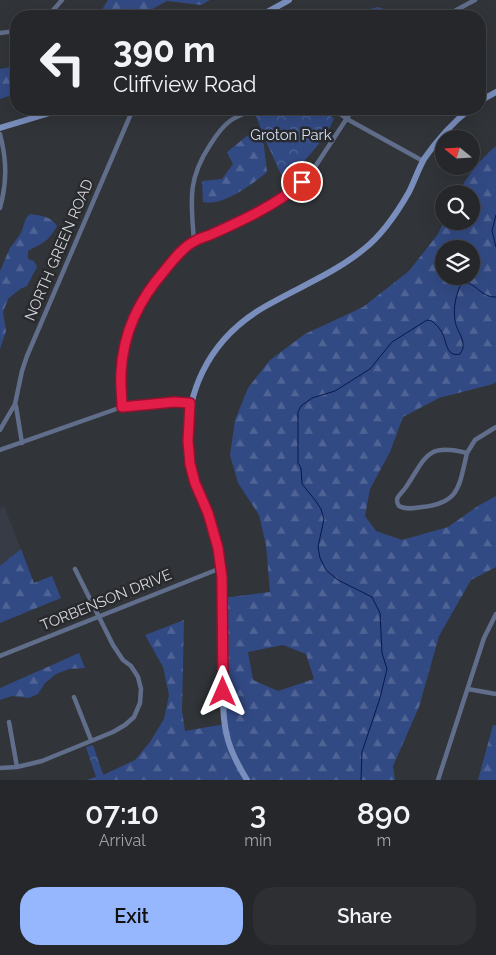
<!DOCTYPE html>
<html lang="en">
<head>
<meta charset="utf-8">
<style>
	:root { --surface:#25272a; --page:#2d2f32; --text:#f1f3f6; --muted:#a3a5a8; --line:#424447; --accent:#96b6fd }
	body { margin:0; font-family:Raleway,sans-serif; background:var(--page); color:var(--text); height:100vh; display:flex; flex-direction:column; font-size:19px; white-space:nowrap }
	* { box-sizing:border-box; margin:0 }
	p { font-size:16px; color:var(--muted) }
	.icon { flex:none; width:28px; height:28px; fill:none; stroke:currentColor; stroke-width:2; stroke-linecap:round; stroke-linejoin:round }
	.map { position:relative; height:780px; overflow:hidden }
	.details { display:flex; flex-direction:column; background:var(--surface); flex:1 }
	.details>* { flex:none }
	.banner { position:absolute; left:10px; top:10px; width:476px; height:105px; border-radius:20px; box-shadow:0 5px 20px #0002,0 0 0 1px var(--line); background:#25272a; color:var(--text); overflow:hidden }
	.needle { width:32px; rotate:288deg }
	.buttons { position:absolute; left:435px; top:130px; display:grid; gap:10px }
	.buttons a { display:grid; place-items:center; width:45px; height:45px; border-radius:50%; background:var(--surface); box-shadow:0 5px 20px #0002,0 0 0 1px var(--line); font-size:25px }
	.pin { position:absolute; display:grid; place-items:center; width:42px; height:42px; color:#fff; margin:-21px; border:2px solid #fff; border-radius:50%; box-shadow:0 1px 5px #0007 }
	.me { position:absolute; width:55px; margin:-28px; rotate:0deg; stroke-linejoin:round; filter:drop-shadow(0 0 4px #0008) }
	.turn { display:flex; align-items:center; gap:18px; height:105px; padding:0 20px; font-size:22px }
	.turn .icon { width:65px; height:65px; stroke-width:2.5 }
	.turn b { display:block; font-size:35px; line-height:42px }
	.eta { display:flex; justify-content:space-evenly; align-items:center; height:85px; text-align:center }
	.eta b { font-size:30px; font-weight:600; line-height:35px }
	.button { display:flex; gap:10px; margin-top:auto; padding:10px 20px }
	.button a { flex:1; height:58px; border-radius:20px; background:var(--accent); color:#111; font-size:20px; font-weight:600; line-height:58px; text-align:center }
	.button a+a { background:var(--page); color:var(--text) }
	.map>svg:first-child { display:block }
	.built { fill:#363b45 }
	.forest { fill:url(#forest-firs); fill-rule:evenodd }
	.park { fill:url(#park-crowns) }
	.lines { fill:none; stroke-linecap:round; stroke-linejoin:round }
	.stream { stroke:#061850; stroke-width:1 }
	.street { stroke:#616e8b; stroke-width:4.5 }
	.secondary { stroke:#798ebc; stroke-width:6 }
	.route-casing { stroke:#92132f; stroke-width:12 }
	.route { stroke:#e11d48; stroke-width:9 }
	.labels { text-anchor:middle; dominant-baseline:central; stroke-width:5; stroke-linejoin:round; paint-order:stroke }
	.park-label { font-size:15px; fill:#d5def0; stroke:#282a2e }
	.street-label { font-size:15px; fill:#d6d7da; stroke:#282a2e }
</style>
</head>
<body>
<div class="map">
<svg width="496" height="780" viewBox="0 0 496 780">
	<defs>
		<pattern id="forest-firs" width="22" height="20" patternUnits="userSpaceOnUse" patternTransform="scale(1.25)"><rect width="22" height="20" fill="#324a84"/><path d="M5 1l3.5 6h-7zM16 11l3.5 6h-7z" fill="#4f6395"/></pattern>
		<pattern id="park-crowns" width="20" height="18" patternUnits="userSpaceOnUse" patternTransform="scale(1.25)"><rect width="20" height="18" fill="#324a84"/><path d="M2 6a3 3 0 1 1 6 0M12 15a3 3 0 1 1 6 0" fill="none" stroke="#4f6395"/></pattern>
	</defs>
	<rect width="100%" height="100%" fill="#313438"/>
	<!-- built -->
	<path class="built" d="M 4,506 L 21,549 L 0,566 L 0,509 Z"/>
	<!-- forest -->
	<path class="forest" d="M 108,0 L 210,0 L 201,5 L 167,1 L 140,16 L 98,16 Z
		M 378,7 L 384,9 L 385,16 L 339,16 Z
		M 16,66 L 16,94 L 0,99 L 0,69 Z
		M 252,132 L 260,134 L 264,146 L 267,172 C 253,184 222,207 203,202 L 202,181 L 222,179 L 233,164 L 227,152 Z
		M 496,146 L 496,382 L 493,384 L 439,398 L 403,417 L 390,452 L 370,489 L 365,516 L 376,531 L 402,540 L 448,527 L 478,506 L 496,496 L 496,567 L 471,580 L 439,636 L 419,707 L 393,766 L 395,780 L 87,780 L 103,775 L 135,760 L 150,742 L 164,719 L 169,695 L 163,667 L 145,635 L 184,620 L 182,711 L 185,731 L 225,724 L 223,598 L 270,592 L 266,545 L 259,515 L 238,483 L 230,455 L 235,420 L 248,388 L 270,360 L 305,334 L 363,307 L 409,271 L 438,234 L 444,221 L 471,221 L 471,194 L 458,194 C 466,177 481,158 496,146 ZM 444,249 L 471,249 L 471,276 L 444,276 ZM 283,645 L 306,654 L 314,679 L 278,691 L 253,680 L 248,652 Z
		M 30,214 C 41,216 51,216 57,226 C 47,243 44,242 28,251 L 28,259 L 34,261 L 37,267 L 27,286 L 20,289 L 8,299 L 3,312 L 6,331 L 0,349 L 0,271 L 10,248 L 21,233 L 26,218 Z
		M 21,549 L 34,583 L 52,576 L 61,598 L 0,623 L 0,566 Z
		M 79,653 L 85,668 L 69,669 L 56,674 L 45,683 L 38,694 L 29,698 L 12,696 L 0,700 L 0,688 Z
		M 493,725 L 496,725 L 496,780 L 478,780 Z"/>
	<!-- park -->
	<path class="park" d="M 267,109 L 323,109 L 334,119 C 323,144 303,162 284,181 L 268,146 L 255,114 Z
		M 93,745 L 105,780 L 87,780 L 96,777 L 86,747 Z"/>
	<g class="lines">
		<!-- stream -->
		<path class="stream" d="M 496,215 L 492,231 L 496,247
			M 361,780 L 362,752 L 380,698 L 387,669 L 382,653 L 380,613 L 372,597 L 338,580 L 326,570 L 320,558 L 318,547 L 324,519 L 321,509 L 315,500 L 302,484 L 301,468 L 298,463 L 298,412 L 301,406 L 312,398 L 335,391 L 370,369 L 392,342 L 427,320 L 432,321 C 435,324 439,327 441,331 C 447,339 445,358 460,354 C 469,342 456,332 455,320 C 453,307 456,295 461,284 C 474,278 479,298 496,297"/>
		<!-- street -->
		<path class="street" d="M 48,16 L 62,0
			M 445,16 L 475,0
			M 0,33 L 16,31
			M 334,109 L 347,119 L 423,161
			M 0,134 C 7,161 7,182 0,208
			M 194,241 C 191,201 187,180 210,145 C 215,137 222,127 230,121 C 237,116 246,113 254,109
			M 16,406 L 22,443
			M 122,407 L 120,374 L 122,355 L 128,333 L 142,300 L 155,281 L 172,261 L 194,241 L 208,236 L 274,202 L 292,191 L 311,173 L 353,109
			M 0,430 L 15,404 L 22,371 L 27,356 L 133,109
			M 0,450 L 122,407 L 175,402 L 190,403
			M 467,453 C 459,486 460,503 422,507 C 414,508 406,510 399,506 C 393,497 402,494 406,487 C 426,458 426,442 467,453 L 475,440 L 496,427
			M 0,656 L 221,568
			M 468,689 L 496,694
			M 74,697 L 91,740
			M 9,722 L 17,767
			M 0,768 L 17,767 L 42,761 L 113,732 L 125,725 L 134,717 L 140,703 L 141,689 L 138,677 L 131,666 L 123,660 L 113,645 L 75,569
			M 438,780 L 484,638 L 496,614"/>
		<!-- secondary -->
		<path class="secondary" d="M 260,16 L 289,0
			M 480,101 L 496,92
			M 0,128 L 63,109
			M 247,780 C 239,767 232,754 228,740 C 222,719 223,697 223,676 C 223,644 225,611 223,579 C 221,556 216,533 208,512 C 201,495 193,480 190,462 C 180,397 208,339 266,306 C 299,287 335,273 364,249 C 382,235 397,213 409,192 C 414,182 418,170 424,159 C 437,140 452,123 470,109"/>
	</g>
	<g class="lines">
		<defs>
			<path id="route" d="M 223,692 L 222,578 L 218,548 L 208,513 L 195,483 L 190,464 L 188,441 L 190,403 L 174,402 L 122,407 C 122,396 120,384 121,373 C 123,332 139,300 165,270 C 173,260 184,246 195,241 C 200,238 205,237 210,235 C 239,222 279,204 302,182"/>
		</defs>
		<!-- route casing -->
		<use href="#route" class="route-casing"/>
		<!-- route -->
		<use href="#route" class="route"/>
	</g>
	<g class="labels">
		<!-- park labels -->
		<g class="park-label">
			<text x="291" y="135">Groton Park</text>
		</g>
		<!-- street labels -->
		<g class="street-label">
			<text transform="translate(59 250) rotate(-67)">NORTH GREEN ROAD</text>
			<text transform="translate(106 600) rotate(-22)">TORBENSON DRIVE</text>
		</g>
	</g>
</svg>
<div class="buttons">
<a><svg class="needle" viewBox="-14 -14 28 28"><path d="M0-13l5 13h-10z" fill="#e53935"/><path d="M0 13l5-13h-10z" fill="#a3a5a8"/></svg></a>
<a><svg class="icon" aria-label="search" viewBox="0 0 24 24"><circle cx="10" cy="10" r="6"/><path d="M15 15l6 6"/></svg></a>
<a><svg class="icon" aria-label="layers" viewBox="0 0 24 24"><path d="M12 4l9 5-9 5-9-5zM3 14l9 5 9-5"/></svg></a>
</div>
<div class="pin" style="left:302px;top:182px;background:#d93025"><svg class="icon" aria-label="arrive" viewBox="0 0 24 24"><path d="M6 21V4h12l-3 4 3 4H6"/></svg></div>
<svg class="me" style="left:223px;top:692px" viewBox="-20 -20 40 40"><path d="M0-17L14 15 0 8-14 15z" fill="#e11d48" stroke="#fff" stroke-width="4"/></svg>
<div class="banner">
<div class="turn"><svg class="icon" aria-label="left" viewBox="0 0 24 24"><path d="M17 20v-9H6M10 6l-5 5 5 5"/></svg><div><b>390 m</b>Cliffview Road</div></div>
</div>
</div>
<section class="details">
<div class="eta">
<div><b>07:10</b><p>Arrival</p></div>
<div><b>3</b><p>min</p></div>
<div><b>890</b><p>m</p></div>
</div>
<div class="button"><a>Exit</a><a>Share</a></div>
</section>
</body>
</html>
